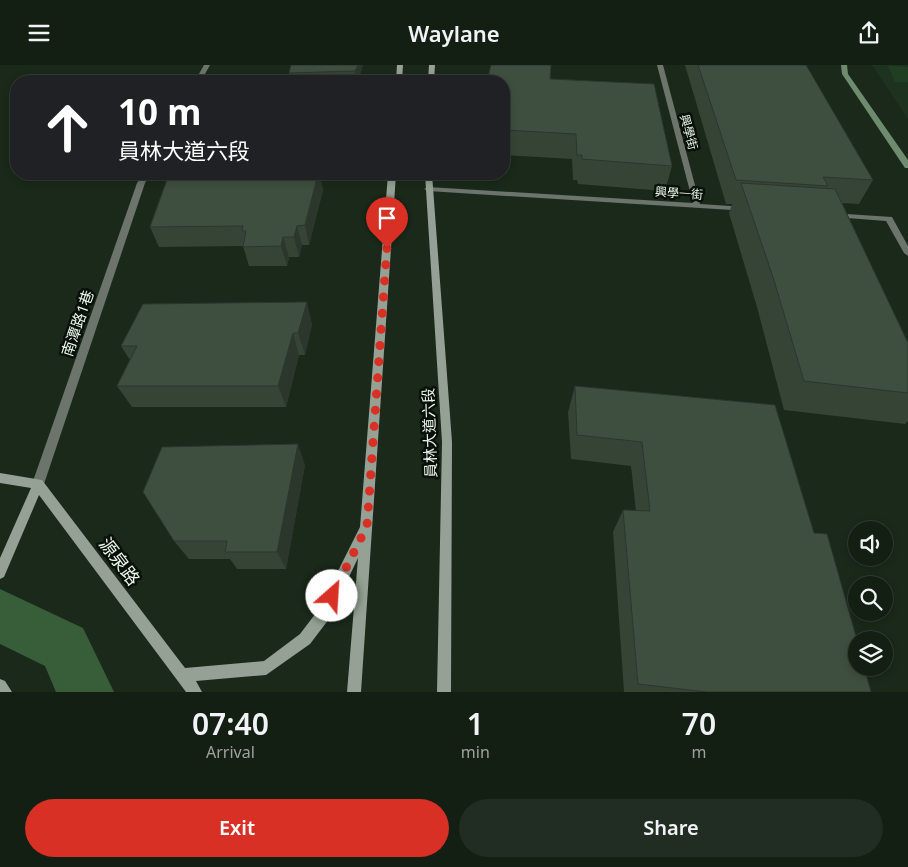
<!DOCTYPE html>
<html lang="en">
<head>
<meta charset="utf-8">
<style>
	:root { --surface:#141f14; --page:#212c22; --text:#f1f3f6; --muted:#9da2a0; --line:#333d34; --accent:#d93025 }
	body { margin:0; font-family:"Noto Sans","Noto Sans TC",sans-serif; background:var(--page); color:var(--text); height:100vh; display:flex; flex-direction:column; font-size:19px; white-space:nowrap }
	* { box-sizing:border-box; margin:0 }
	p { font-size:16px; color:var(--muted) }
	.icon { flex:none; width:28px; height:28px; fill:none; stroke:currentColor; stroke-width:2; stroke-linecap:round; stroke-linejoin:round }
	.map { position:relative; height:627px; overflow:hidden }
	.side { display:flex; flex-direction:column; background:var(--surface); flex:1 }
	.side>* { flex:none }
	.banner { position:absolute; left:10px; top:10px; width:500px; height:105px; border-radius:20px; box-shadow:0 2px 8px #0003,0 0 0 1px var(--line); background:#202124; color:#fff; overflow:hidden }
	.tools { position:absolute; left:848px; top:456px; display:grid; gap:10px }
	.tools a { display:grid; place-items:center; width:45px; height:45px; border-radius:50%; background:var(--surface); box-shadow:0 2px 8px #0003,0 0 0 1px var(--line); font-size:25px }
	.pin { position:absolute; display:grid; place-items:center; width:42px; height:42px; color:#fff; margin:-51px -21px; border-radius:50% 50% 50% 0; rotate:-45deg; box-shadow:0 0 5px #0007 }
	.pin .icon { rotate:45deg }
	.me { position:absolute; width:55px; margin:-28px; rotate:26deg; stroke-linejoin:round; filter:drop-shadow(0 0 4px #0008) }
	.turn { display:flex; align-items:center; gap:18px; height:105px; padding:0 25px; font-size:22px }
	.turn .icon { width:65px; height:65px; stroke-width:2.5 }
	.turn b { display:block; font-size:35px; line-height:42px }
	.eta { display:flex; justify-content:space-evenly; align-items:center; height:85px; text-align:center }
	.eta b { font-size:30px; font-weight:600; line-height:35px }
	.button { display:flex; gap:10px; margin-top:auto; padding:10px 25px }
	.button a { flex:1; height:58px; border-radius:30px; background:var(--accent); color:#fff; font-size:20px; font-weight:600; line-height:58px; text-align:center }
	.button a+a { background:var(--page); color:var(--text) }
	header { display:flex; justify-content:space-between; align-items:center; height:65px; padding:0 25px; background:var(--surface); font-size:22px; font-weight:600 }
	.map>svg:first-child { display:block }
	.built { fill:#1e331f }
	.green { fill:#203e21 }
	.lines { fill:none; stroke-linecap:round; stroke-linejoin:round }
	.stream { fill:#6e8b6f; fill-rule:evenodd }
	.canal { fill:#385d39; fill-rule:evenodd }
	.street { fill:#6c746c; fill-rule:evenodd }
	.secondary { fill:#94a194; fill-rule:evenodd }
	.wall { fill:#364436 }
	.shaded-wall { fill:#2c372c }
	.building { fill:#3f4f3f; stroke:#2c372c }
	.route { stroke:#d93025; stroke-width:9; stroke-dasharray:0 16.2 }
	.labels { text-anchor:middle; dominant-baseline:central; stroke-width:5; stroke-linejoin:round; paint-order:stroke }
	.far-street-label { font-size:12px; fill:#ecf6ec; stroke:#091009 }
	.street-label { font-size:15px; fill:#ecf6ec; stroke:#091009 }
	.near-street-label { font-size:18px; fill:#ecf6ec; stroke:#091009 }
</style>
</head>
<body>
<header><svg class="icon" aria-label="menu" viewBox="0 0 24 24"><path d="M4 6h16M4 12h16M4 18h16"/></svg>Waylane<svg class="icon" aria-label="share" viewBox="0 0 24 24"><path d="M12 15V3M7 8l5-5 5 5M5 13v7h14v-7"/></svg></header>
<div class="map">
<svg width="908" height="627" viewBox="0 0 908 627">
	<rect width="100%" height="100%" fill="#1a291a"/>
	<!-- built -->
	<path class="built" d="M 872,0 L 908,0 L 908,54 Z"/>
	<!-- green -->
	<path class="green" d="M 888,1 L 908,2 L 908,17 L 895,17 Z"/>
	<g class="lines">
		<!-- stream -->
		<path class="stream" d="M 841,0 L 847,0 L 848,9 L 908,95 L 908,103 L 905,103 L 842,9 Z"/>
		<!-- canal -->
		<path class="canal" d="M 0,524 L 83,563 L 114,627 L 56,627 L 45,601 L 0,579 Z"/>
		<!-- street -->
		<path class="street" d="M 204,0 L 210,0 L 201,16 L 195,16 Z
			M 657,0 L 663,0 L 700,139 L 745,142 L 748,142 L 748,146 L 428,126 L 424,124 L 428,122 L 693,138 Z
			M 143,109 L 150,109 L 145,118 L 44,419 L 42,423 L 38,424 L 34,423 L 32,419 L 137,118 Z
			M 831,148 L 892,152 L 908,181 L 908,191 L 904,188 L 886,156 L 834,152 L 831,152 Z"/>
		<!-- secondary -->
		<path class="secondary" d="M 397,0 L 403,0 L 402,16 L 396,16 Z
			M 429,0 L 435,0 L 434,16 L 428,16 Z
			M 388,109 L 396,109 L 361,627 L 347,627 L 358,493 L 329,554 L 310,579 L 266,610 L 196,616 L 202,627 L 186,627 L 39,430 L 4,512 L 0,514 L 0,493 L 31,423 L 0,418 L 0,408 L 42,415 L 185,603 L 264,596 L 300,569 L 319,544 L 360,462 Z
			M 425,109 L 432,109 L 452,377 L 451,627 L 437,627 L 442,377 Z
			M 0,614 L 5,616 L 12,627 L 0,627 Z"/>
	</g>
	<!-- wall -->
	<path class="wall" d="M 363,0 L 358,16 L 291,16 L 289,8 Z
		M 685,0 L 806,0 L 873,115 L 859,139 L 842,138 L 908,278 L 908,356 L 905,359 L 784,345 L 757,242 L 729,148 L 732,139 L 726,139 Z
		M 550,14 L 672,101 L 665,126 L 578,119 L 577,115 L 573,115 L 572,94 L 504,90 L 504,16 Z
		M 321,109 L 320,111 L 323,125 L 309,180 L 302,180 L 299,192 L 289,192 L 287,201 L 249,201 L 243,181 L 159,182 L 150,162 Z
		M 312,259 L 305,290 L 299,290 L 286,342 L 132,342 L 117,321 L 130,295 L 121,281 Z
		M 575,321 L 814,468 L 871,627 L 624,627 L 613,467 L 623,445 L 636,446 L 631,401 L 571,394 L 568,347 Z
		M 305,400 L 286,504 L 237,504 L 230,494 L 189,494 L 174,476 Z"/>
	<!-- shaded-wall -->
	<path class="shaded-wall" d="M 358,0 L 363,0 L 358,16 L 357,16 L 355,6 Z
		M 314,109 L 321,109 L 320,111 L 323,125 L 309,180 L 305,160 Z
		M 297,161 L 302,180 L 299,192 L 294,172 Z
		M 283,172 L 289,192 L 287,201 L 281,181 Z
		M 307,237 L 312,259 L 305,290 L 298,268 Z
		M 293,268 L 299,290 L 286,342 L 278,321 Z
		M 298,379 L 305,400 L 286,504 L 277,487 Z"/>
	<!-- building -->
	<path class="building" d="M 291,0 L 358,0 L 355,6 L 289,8 Z
		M 491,0 L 551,0 L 550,14 L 654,19 L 672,101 L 582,94 L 582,90 L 577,90 L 576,69 L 504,65 L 504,16 L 487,16 Z
		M 698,0 L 806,0 L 873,115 L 823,112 L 828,121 L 736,115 Z
		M 169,109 L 318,109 L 305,160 L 297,161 L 294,172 L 283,172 L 281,181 L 243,182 L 246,166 L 242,166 L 243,161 L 150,162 Z
		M 741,118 L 835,124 L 908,278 L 908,328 L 804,316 L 773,212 Z
		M 307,237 L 298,268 L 293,268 L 278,321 L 117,321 L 137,281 L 121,281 L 143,239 Z
		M 575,321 L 775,340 L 814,468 L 827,469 L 857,575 L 856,602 L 864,602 L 871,627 L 707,627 L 638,619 L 623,445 L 650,446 L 642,377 L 577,370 Z
		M 298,379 L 277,487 L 225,487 L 227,476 L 174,476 L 143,427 L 162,382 Z"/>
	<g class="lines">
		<!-- route -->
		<path class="route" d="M 332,531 L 367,461 L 387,183"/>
	</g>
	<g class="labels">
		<!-- far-street labels -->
		<g class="far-street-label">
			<text transform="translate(689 67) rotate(75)">興學街</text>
			<text transform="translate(679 128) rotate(4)">興學一街</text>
		</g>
		<!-- street labels -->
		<g class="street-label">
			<text transform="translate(77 258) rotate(-71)">南潭路1巷</text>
			<text transform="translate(429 368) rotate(-92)">員林大道六段</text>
		</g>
		<!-- near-street labels -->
		<g class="near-street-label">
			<text transform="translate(120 496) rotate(53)">源泉路</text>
		</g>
	</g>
</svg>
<div class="tools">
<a><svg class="icon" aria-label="sound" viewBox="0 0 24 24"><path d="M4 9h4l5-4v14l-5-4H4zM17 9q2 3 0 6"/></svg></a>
<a><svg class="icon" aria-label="search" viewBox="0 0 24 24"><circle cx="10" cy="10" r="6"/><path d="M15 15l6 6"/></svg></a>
<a><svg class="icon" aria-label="layers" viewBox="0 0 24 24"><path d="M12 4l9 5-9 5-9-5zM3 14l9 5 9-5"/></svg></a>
</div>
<div class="pin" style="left:387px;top:183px;background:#d93025"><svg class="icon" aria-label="arrive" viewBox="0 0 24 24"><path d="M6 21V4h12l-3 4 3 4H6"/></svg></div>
<svg class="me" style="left:332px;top:531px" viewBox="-20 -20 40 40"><circle r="19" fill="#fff"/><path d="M0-13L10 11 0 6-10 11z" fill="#d93025"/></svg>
<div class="banner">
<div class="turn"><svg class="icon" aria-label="ahead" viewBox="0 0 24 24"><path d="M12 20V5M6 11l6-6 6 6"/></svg><div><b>10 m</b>員林大道六段</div></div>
</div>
</div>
<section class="side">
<div class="eta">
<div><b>07:40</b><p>Arrival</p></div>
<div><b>1</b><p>min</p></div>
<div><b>70</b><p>m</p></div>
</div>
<div class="button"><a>Exit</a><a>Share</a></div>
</section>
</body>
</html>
